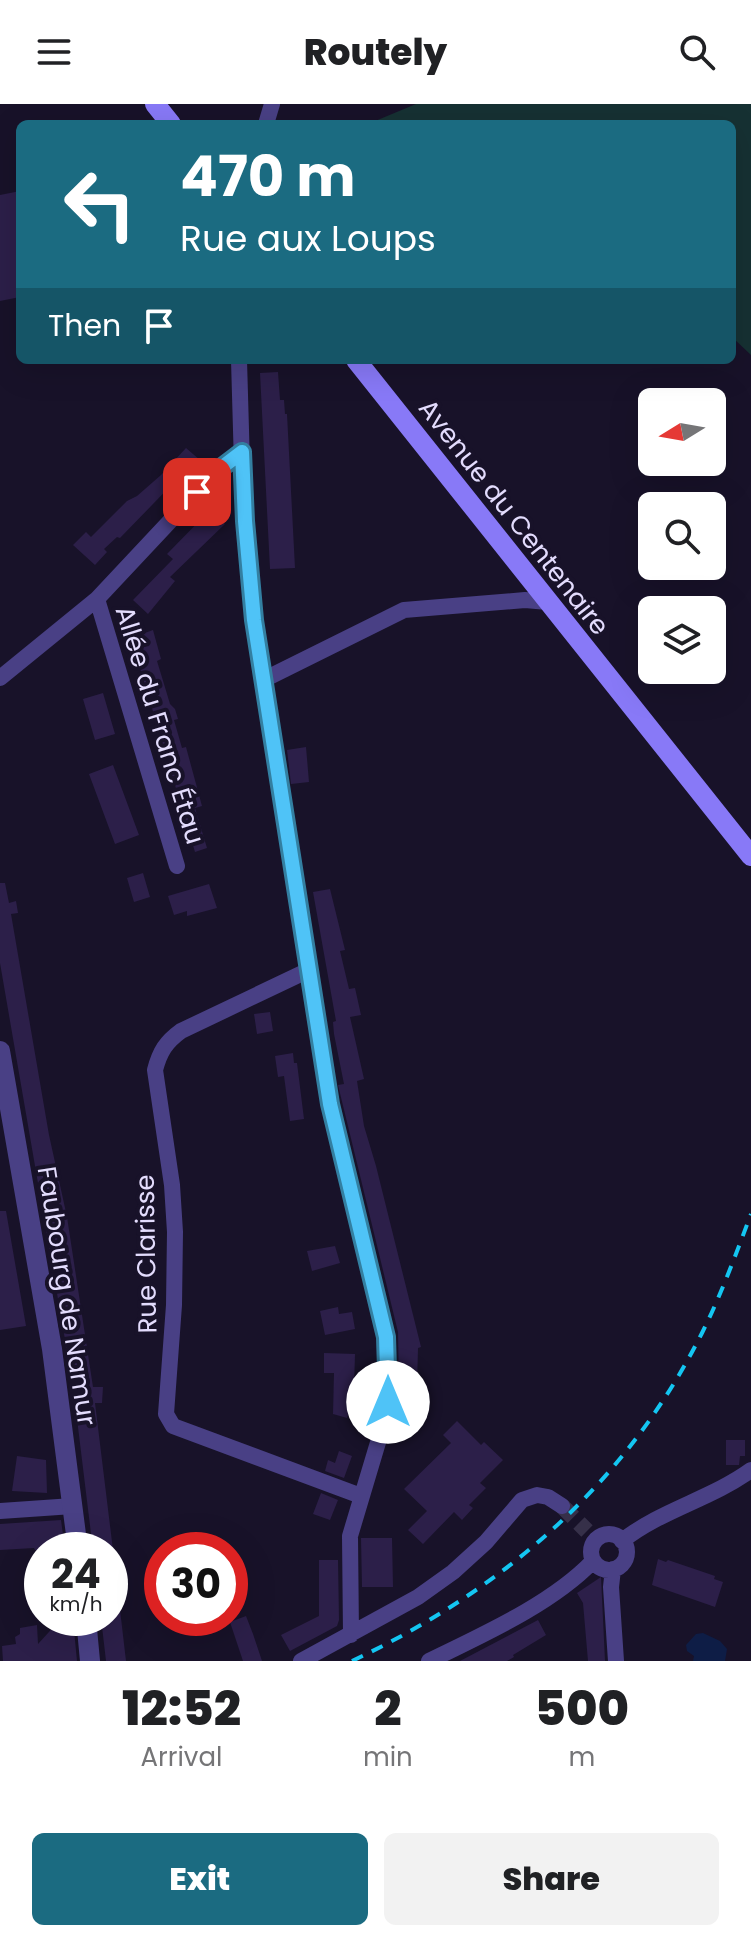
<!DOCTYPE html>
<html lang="en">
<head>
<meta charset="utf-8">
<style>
	:root { --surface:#fff; --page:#f2f2f2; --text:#202124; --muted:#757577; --accent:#1b6b81 }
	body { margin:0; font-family:Poppins,sans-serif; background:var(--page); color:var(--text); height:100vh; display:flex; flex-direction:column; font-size:30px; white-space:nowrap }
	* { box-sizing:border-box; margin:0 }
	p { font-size:26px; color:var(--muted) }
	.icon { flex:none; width:44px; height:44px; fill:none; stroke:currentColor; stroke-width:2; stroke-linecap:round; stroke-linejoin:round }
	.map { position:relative; height:1557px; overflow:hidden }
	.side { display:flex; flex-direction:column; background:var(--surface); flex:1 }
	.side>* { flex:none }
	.banner { position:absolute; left:16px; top:16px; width:720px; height:244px; border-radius:12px; box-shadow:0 8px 32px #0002; background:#1b6b81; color:#fff; overflow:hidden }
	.needle { width:52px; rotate:259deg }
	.buttons { position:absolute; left:638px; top:284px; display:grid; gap:16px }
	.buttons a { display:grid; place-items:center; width:88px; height:88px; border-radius:12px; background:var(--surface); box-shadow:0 8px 32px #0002; font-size:40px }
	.speed { position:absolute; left:24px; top:1428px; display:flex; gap:16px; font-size:40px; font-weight:700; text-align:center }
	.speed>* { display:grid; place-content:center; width:104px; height:104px; border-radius:50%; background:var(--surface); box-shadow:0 8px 32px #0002; line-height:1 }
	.speed small { font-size:20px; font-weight:400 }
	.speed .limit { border:12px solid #d22; background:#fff; color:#111 }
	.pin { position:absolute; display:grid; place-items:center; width:68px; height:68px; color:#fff; margin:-34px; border-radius:16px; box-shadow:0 4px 12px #0006 }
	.me { position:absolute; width:88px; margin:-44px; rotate:0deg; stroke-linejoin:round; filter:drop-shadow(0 0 6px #0008) }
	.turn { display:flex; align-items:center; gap:28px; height:168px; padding:0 32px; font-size:36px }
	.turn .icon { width:104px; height:104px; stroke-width:2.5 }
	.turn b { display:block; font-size:56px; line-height:68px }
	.then { display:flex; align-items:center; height:76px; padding:0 32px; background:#0003; gap:16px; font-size:30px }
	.eta { display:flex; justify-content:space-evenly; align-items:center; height:136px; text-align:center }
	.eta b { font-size:48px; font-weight:800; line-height:56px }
	.primary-button { display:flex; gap:16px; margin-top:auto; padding:16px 32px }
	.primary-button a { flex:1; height:92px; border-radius:12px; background:var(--accent); color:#fff; font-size:32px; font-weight:800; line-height:92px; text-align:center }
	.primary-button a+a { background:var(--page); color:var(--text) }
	header { display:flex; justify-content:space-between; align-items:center; height:104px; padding:0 32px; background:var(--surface); font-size:36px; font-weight:800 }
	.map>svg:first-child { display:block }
	.green { fill:#163133 }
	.water { fill:#0e1d46 }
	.building { fill:#2c1f49 }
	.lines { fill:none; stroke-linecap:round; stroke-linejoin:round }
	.minor-tunnel { stroke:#363049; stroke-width:16; stroke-dasharray:16 8; stroke-linecap:butt }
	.minor { stroke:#494085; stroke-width:16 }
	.tertiary { stroke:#494085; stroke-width:20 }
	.secondary { stroke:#8879f7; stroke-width:20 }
	.rail { stroke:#14c6f2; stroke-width:4; stroke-dasharray:12 10; stroke-linecap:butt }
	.route-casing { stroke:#337fa1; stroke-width:20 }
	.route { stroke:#4fc3f7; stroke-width:14 }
	.labels { text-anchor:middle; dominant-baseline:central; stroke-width:8; stroke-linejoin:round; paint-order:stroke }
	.street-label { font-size:26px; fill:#e3dcfd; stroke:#181229 }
</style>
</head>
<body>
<header><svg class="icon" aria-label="menu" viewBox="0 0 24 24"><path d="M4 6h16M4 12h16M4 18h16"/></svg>Routely<svg class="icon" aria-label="search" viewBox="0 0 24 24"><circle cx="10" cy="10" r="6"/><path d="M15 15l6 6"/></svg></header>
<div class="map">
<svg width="751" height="1557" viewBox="0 0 751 1557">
	<rect width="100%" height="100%" fill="#181229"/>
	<!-- green -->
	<path class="green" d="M 416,0 L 751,0 L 751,251 L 732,233 L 732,20 L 368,20 Z"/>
	<!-- water -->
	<path class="water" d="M 703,1529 L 720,1537 L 727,1545 L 725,1557 L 693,1557 L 694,1552 L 687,1547 L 686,1541 L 696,1530 Z"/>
	<!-- building -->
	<path class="building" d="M 20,87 L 20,193 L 0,197 L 0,91 Z
		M 278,268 L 280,296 L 284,296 L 285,310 L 287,310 L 295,464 L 270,465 L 260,269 Z
		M 186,344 L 200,356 L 187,369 L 185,367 L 120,434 L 117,433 L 104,445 L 107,448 L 95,461 L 73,441 L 86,428 L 91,433 L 127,397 L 137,392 L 161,371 Z
		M 210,406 L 225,420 L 170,473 L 175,477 L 148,510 L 133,496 L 173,455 L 167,450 Z
		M 153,526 L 161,555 L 157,557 L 164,580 L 170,600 L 175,605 L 178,615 L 174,616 L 182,644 L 186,643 L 202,702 L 195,704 L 207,744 L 195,748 L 131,534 Z
		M 103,589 L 115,630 L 95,636 L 83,595 Z
		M 306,643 L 309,678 L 291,680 L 287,646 Z
		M 113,661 L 139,731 L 115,740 L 89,670 Z
		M 143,769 L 150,793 L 134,798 L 127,774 Z
		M 0,779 L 5,779 L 9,799 L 16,797 L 18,809 L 11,810 L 49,1031 L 67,1113 L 93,1283 L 103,1283 L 102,1299 L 95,1299 L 113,1446 L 93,1446 L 73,1282 L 0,859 Z
		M 209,780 L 217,804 L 187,812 L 187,807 L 174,811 L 168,792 Z
		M 330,785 L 345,846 L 340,847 L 349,885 L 355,884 L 361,911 L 350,913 L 364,975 L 357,977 L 364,1022 L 376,1062 L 421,1243 L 418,1244 L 417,1282 L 399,1286 L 398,1228 L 338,981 L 344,980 L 334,930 L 333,918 L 336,917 L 313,788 Z
		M 270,908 L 273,927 L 257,930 L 254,910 Z
		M 293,949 L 294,959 L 297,959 L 304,1015 L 290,1017 L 284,972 L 278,973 L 275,952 Z
		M 0,1107 L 6,1107 L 26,1222 L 0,1226 Z
		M 335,1142 L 340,1159 L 312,1167 L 307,1147 Z
		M 338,1203 L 339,1210 L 352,1208 L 355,1225 L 325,1231 L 320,1207 Z
		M 324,1249 L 355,1250 L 354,1284 L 354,1287 L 366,1288 L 366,1305 L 350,1305 L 347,1314 L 333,1310 L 334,1269 L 324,1269 Z
		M 457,1317 L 481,1341 L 484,1338 L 503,1356 L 480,1379 L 486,1384 L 469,1401 L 473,1404 L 462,1416 L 454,1408 L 423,1440 L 408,1426 L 427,1407 L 404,1385 L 451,1339 L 443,1331 Z
		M 726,1336 L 745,1336 L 745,1352 L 740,1352 L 739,1361 L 726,1361 Z
		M 339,1347 L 352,1352 L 344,1374 L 325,1367 L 328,1356 L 335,1359 Z
		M 17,1352 L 46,1356 L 47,1389 L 12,1387 Z
		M 321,1389 L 338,1396 L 330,1416 L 313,1410 Z
		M 61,1416 L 65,1446 L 35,1446 L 34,1444 L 0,1446 L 0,1420 Z
		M 361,1434 L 392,1434 L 393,1483 L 362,1483 Z
		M 658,1455 L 666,1458 L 668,1456 L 715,1472 L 714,1475 L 723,1478 L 715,1503 L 652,1481 Z
		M 319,1456 L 338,1456 L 339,1516 L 337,1522 L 290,1547 L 281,1531 L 319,1512 Z
		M 601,1473 L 605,1557 L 588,1557 L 583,1499 L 577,1489 Z
		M 117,1480 L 126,1557 L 106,1557 L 101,1514 L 110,1514 L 110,1481 Z
		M 246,1512 L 253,1530 L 262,1557 L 243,1557 L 230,1518 Z
		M 73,1516 L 77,1557 L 3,1557 L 2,1542 L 16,1540 L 15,1533 L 20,1530 L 20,1524 L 37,1521 L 38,1540 L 58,1518 Z
		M 538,1516 L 546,1531 L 513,1551 L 514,1553 L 507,1557 L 460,1557 Z"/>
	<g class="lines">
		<!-- minor-tunnel -->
		<path class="minor-tunnel" d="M 562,1402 L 587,1427"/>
		<!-- minor -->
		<path class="minor" d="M 266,20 L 272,0
			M 239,256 L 243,396 L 254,516 L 330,1000 L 386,1233 L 389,1269 L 385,1315 L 350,1432 L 351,1531
			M 97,495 L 177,762
			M 0,574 L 97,495 L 217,367 L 242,348
			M 265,575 L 404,506 L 525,496 L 548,498
			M 309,866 L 181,927 C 166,938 160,947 155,966 L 172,1081 L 175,1128 L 174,1201 L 166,1310 L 173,1322 L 361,1392
			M 0,1407 L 73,1402
			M591 1448a18 18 0 1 1 36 0a18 18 0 1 1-36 0Z
			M 622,1437 C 661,1406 711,1395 751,1366
			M 613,1465 L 611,1483 L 616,1557
			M 301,1557 L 418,1493 L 453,1468 L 486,1438 L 522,1396 L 537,1391 L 548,1393 L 562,1402
			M 429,1557 C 482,1531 552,1500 593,1457"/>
		<!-- tertiary -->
		<path class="tertiary" d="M 0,947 L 52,1245 L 78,1446
			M 86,1514 L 90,1557"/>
		<!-- secondary -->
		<path class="secondary" d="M 155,0 L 171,20
			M 356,256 L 751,752"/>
		<!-- rail -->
		<path class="rail" d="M 352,1557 C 503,1486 626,1380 702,1229 C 721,1191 736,1150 751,1110"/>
	</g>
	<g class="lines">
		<defs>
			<path id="route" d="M 197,388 L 217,367 L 242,348 L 245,417 L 254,516 L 330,1000 L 386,1233 L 388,1298"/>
		</defs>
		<!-- route casing -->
		<use href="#route" class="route-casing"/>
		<!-- route -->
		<use href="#route" class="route"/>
	</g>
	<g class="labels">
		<!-- street labels -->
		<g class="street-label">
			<text transform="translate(514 413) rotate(52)">Avenue du Centenaire</text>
			<text transform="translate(160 621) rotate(73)">Allée du Franc Étau</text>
			<text transform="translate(146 1150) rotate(-91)">Rue Clarisse</text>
			<text transform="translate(67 1192) rotate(81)">Faubourg de Namur</text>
		</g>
	</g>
</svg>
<div class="buttons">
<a><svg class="needle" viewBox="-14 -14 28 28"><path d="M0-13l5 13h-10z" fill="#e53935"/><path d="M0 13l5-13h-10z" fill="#757577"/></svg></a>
<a><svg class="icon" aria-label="search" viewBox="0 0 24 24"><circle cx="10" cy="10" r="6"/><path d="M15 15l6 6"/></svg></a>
<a><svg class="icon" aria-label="layers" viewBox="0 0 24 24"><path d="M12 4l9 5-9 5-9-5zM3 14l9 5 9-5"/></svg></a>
</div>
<div class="speed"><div>24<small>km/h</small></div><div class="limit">30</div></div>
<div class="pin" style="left:197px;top:388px;background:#d93025"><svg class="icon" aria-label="arrive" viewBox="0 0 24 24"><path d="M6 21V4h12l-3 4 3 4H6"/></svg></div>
<svg class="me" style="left:388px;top:1298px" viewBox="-20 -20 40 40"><circle r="19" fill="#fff"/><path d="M0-13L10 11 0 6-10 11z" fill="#4fc3f7"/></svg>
<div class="banner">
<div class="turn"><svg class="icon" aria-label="left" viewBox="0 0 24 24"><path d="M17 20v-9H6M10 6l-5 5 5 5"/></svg><div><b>470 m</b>Rue aux Loups</div></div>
<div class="then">Then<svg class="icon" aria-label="arrive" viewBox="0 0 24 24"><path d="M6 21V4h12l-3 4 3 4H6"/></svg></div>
</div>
</div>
<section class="side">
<div class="eta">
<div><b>12:52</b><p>Arrival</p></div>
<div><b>2</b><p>min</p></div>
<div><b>500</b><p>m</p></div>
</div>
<div class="primary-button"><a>Exit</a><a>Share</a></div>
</section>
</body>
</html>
